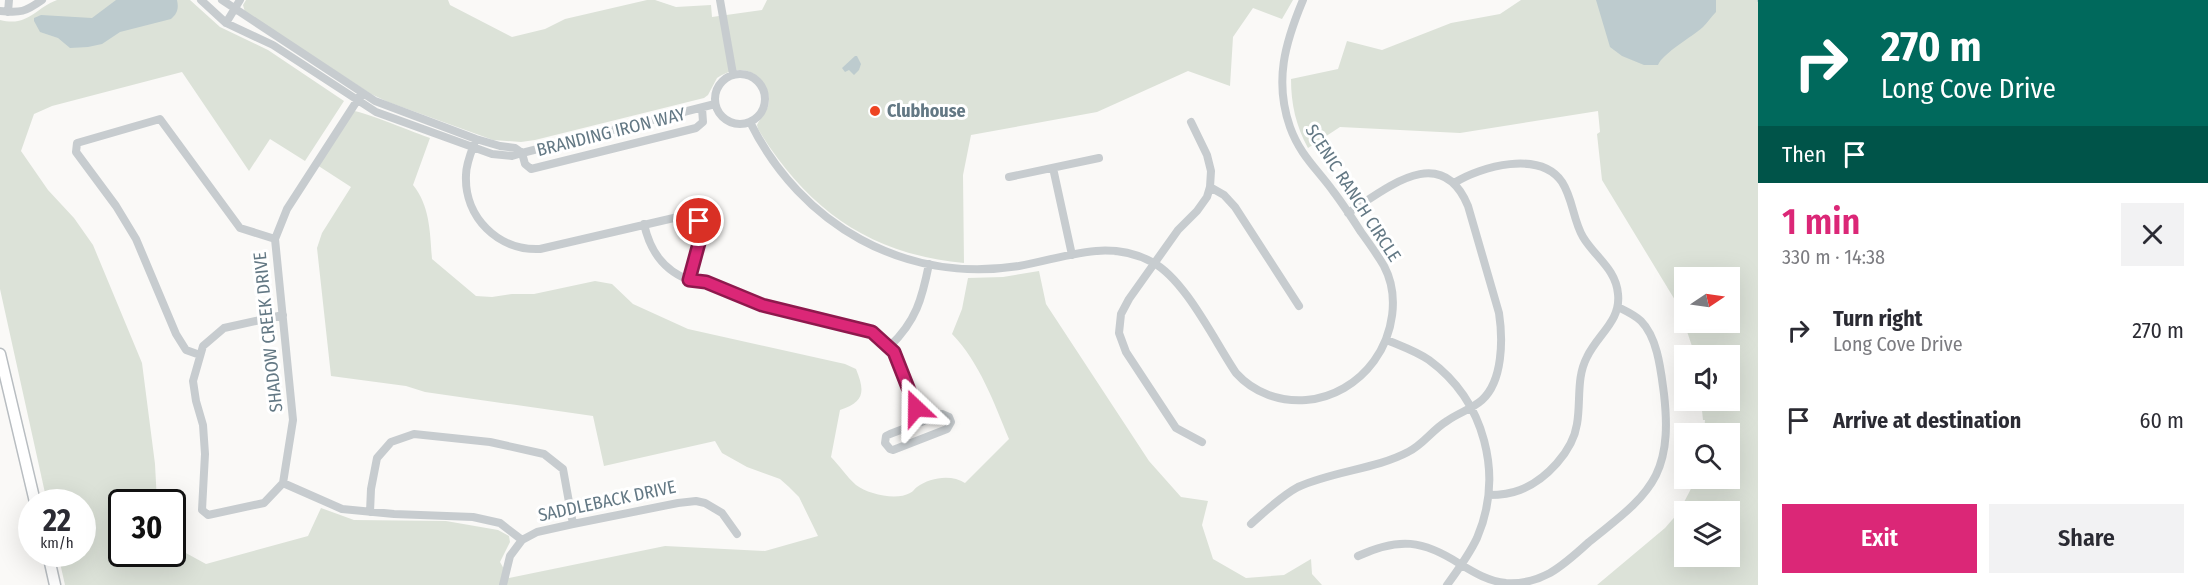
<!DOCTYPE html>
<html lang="en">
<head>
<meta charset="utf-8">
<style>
	:root { --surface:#fff; --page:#f2f2f3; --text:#2b2b33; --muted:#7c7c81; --accent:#db2777 }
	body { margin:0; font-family:"Fira Sans Condensed",sans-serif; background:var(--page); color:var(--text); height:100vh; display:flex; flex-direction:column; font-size:22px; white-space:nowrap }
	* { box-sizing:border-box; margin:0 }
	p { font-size:20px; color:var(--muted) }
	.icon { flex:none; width:33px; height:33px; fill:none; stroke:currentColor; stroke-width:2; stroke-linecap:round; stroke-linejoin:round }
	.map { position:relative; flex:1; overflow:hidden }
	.side { display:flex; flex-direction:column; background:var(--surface); width:450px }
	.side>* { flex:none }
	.top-card { background:#00695c; color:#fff; overflow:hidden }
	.needle { width:39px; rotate:77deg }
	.tools { position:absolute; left:1674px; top:267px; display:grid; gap:12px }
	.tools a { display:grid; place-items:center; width:66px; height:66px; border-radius:0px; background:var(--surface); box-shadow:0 6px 24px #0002; font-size:30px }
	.speed { position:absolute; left:18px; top:489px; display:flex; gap:12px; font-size:30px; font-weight:700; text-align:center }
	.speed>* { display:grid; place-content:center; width:78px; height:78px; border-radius:50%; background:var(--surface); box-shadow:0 6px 24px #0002; line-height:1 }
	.speed small { font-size:15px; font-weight:400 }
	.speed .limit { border:3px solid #111; border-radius:9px; background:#fff; color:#111 }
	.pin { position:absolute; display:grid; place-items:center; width:51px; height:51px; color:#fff; margin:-26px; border:3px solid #fff; border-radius:50%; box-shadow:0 2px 6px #0007 }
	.me { position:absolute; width:66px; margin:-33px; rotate:337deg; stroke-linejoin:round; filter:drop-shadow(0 0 4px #0008) }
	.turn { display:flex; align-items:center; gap:21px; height:126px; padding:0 24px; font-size:27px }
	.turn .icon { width:78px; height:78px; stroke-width:2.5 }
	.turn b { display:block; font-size:42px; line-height:51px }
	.then { display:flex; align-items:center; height:57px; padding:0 24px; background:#0003; gap:12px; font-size:22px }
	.round { display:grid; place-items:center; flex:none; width:63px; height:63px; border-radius:0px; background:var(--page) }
	.overview { display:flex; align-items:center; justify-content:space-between; height:102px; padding:0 24px }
	h1 { font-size:36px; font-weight:600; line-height:45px; color:var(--accent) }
	.primary-button { display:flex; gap:12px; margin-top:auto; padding:12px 24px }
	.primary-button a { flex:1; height:69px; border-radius:0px; background:var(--accent); color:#fff; font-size:24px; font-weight:600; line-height:69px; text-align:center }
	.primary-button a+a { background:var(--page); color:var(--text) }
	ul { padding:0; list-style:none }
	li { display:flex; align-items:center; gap:18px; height:90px; padding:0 24px }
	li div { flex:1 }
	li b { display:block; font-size:22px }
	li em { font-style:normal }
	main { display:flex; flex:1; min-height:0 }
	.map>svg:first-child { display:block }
	.green { fill:#dce2d8; fill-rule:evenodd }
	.water { fill:#bdcbce }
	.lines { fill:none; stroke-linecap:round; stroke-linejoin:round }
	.stream { stroke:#bdcbce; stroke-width:2 }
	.major-casing { stroke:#b8bdc1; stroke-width:13 }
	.minor { stroke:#c7cccf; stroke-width:8 }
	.major { stroke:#fff; stroke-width:10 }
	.route-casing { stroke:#8e194d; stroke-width:15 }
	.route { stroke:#db2777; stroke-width:10 }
	.poi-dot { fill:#e42; stroke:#fff; stroke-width:2 }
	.labels { text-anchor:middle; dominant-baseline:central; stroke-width:6; stroke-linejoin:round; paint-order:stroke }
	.poi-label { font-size:18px; font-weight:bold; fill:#637884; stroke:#fff; text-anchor:start }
	.street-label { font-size:18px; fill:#637884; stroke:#fff }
</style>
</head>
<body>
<main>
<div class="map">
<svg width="1758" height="585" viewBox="0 0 1758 585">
	<rect width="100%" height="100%" fill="#faf9f7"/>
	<!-- green -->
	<path class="green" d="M 57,0 L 190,0 L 220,27 L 268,50 L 344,101 L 305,161 L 270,139 L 249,171 L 182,72 L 52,106 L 34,114 L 21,151 L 48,190 L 74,218 L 93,245 L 142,363 L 155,464 L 157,502 L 122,502 L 122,554 L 172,554 L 173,546 L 206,564 L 308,536 L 321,508 L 354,520 L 446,521 L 498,530 L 509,536 L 510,542 L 500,562 L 509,578 L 665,546 L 765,551 L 818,536 L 799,497 L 789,487 L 780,479 L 747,467 L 722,453 L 715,441 L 604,466 L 593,416 L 425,392 L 406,386 L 331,376 L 317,248 L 322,233 L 351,187 L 317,165 L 353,111 C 360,110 418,134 430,138 L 413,185 C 430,206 430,232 432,259 L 476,296 L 492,297 L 512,294 L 534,294 L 595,281 L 612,284 L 633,304 L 688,329 L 845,364 L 856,369 C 865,391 865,402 840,410 L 831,457 C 839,465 847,477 856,485 C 868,494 896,501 910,493 C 914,491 913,490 917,487 C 930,477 952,474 965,483 L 1009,439 C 994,403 980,363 952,334 L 962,309 L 968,278 L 1003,277 L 1039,271 L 1046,304 L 1149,461 L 1181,497 L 1208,501 L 1202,525 L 1213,559 L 1246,578 L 1284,575 L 1311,559 L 1312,574 L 1322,585 L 65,585 L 58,554 L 82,554 L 82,502 L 47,502 L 0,289 L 0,20 C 28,27 34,9 57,0 Z
		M 246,0 L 448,0 L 450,5 L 512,37 L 545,29 L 565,19 L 647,0 L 655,0 L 676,7 L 711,5 L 712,17 L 762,10 L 767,0 L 1293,0 L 1282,19 L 1253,8 L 1233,37 L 1230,86 L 1188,71 L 1097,112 L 971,135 L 963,175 L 964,263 C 869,254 807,209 758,129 L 757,125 C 761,116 769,111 769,100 C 769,85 755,69 739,70 C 732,70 723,74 717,78 L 708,95 L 704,98 L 535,140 L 521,142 L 493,140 L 388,102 L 371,94 L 245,12 L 243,5 Z
		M 1521,0 L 1758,0 L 1758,585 L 1597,585 L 1665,528 L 1679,512 L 1696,479 L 1730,478 L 1730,434 L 1704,433 L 1705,420 L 1703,420 L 1701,401 L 1730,400 L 1730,356 L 1695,355 L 1678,305 L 1602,180 L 1597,134 L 1600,132 L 1598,111 L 1460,133 L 1340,127 L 1308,148 C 1296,126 1291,104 1291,79 L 1338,69 L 1347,41 L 1382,50 L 1451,23 L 1500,14 ZM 1684,278 L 1730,278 L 1730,322 L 1684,322 ZM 1684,512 L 1730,512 L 1730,556 L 1684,556 Z"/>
	<!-- water -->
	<path class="water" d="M 116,0 L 177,0 C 179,9 177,14 171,19 L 120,32 L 102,44 L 88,47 L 70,48 L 58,38 L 40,32 L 34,21 L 34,18 L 41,15 L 92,18 Z
		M 1596,0 L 1716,0 L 1716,12 C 1711,17 1708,22 1703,27 C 1692,37 1663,53 1658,65 L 1644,65 L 1622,56 L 1610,47 Z
		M 855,56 L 857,56 L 861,64 L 859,70 L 854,75 L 849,70 L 845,72 L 842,68 Z"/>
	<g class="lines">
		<!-- stream -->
		<path class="stream" d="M 1758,0 L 1758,1"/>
		<defs>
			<path id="major" d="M 0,354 L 35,502
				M 48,554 L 55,585"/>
		</defs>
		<!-- major casing -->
		<use href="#major" class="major-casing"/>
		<!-- minor -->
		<path class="minor" d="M 201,0 L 226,23 L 273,45 L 376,112 L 492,154 L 512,156 L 522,153 L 715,104
			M 222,0 L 375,101 L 476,139 L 500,146 L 515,148 L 522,153
			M 720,0 L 733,74
			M 0,11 C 21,13 25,12 42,0
			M 8,12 L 9,0
			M 226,23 L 240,0
			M715 99a25 25 0 1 1 50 0a25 25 0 1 1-50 0Z
			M 750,122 C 801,225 904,284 1019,266 C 1065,258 1107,238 1152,262 C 1185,279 1215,342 1236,373 C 1254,393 1280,402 1306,400 C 1333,398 1358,383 1374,361 C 1393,335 1400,296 1384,266 C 1377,254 1369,243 1361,232 C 1352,218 1343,204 1333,191 C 1317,169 1300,155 1290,127 C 1274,81 1285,43 1303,0
			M 1191,122 L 1207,155 L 1211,171 L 1210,187 L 1207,197 L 1197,211 L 1178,230 L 1129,299 L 1121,314 L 1119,333 L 1126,352 L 1176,428 L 1202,442
			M 476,139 C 472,150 466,163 466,175 C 464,217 498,251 540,249 L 691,214 C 712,227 694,261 689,280 L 706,282 L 762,305 L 856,326 L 872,332 L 894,352 L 910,396 L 922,421
			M 522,153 L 525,164 L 531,169 L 696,128 L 703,122 L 702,108
			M 1053,168 L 1072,255
			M 1009,177 L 1099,158
			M 1454,183 C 1481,166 1540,150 1562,182 C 1573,199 1573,220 1583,237 C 1595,257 1616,269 1618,294 C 1621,321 1598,334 1587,357 C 1576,378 1581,401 1577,424 C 1573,451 1546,480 1520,490 C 1510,494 1500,495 1489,495
			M 1210,187 L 1224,195 L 1235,207 L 1299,306
			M 644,224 C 650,251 663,270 689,280
			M 283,315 L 224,328 L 203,346 L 193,381 L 196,401 L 203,425 L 205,454 L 202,510 L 208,515 L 264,503 L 283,483
			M 1387,340 C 1401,346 1416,351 1429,360 C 1485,401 1504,475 1477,538 C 1469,555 1458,570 1447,585
			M 890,346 C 916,321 922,299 929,264
			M 200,355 L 186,350 L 176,334 L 136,239 L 116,206 L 76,152 L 77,143 L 160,119 L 240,228 L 275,239
			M 942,414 L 949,417 L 951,422 L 947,429 L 893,450 L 890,449 L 885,443 L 886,436 L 890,434 Z
			M 283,483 L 293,420 L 275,239 L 287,209 L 362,93
			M 283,483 L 342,509 L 394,514 L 473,517 L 500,523 L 522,540
			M 370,512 L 371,489 L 377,458 L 391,442 L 414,434 L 490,442 L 544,454 L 563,469 L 573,524
			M 1251,524 C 1266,511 1281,496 1298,487 C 1333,471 1376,469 1408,452 C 1423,445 1432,430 1447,421 C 1458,413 1472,409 1482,400 C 1503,381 1503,339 1499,313 L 1468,206 C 1441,141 1386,189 1348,213
			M 1358,556 C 1399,537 1423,540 1460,564 C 1475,573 1488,581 1506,583 C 1521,584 1537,580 1550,573 C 1564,565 1577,553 1589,542 C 1613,522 1642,503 1656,475 C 1668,450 1667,421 1664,394 C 1661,372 1658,338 1641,321 C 1635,315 1626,311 1618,307
			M 503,585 L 510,556 L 522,540 L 537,532 L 573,524 L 678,503 L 696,501 L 705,503 L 722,513 L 737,534"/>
		<!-- major -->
		<use href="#major" class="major"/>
	</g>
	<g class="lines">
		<defs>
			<path id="route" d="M 699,221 L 702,232 L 689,280 L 706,282 L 762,305 L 872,332 L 894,352 L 916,408"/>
		</defs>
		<!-- route casing -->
		<use href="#route" class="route-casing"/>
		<!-- route -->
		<use href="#route" class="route"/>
	</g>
	<!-- markers -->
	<circle class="poi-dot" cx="875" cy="111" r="6"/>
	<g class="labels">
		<!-- poi labels -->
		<g class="poi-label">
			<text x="887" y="111">Clubhouse</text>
		</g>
		<!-- street labels -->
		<g class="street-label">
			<text transform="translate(611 132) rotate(-14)">BRANDING IRON WAY</text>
			<text transform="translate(1353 193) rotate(57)">SCENIC RANCH CIRCLE</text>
			<text transform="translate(268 332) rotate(-96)">SHADOW CREEK DRIVE</text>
			<text transform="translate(607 501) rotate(-12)">SADDLEBACK DRIVE</text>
		</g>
	</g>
</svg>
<div class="tools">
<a><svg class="needle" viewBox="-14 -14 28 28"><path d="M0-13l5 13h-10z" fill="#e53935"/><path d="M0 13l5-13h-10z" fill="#7c7c81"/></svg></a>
<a><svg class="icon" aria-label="sound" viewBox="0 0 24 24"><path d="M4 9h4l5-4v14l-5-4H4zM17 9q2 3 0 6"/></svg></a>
<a><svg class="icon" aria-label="search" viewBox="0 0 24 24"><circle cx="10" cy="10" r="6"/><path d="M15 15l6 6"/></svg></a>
<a><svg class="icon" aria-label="layers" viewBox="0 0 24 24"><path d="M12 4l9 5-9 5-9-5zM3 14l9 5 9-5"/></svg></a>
</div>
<div class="speed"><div>22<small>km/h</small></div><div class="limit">30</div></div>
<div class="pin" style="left:699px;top:221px;background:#d93025"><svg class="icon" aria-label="arrive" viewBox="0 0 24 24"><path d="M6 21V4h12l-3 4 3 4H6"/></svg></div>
<svg class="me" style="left:916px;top:408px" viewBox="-20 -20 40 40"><path d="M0-17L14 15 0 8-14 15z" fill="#db2777" stroke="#fff" stroke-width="4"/></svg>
</div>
<section class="side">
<div class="top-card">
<div class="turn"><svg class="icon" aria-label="right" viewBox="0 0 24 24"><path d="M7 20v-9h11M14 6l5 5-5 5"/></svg><div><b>270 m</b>Long Cove Drive</div></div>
<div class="then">Then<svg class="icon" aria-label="arrive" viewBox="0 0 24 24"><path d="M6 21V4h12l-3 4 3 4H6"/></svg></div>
</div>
<div class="overview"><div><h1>1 min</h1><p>330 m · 14:38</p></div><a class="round"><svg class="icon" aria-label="close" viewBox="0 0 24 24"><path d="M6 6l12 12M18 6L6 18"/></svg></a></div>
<ul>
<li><svg class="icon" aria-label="right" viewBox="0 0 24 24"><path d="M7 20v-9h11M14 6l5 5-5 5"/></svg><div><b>Turn right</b><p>Long Cove Drive</p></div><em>270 m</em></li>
<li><svg class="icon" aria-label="arrive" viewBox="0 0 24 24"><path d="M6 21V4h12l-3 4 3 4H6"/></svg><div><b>Arrive at destination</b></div><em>60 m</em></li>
</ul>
<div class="primary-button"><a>Exit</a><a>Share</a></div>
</section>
</main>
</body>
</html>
